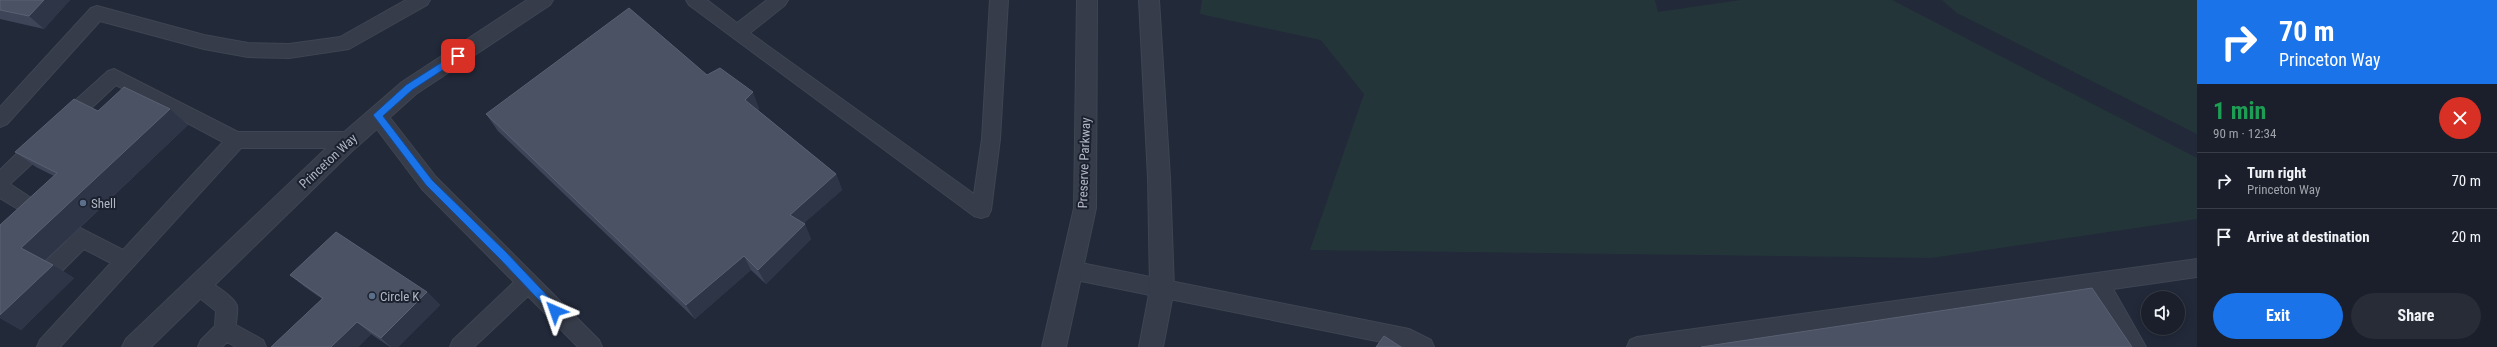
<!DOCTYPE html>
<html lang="en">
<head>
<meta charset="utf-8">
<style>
	:root { --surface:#1a1f2b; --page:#272c37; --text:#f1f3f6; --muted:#9fa2a9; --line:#383d47; --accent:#1a73e8 }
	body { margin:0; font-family:"Roboto Condensed",sans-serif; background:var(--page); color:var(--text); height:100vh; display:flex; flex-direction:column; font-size:15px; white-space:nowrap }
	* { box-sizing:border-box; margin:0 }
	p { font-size:13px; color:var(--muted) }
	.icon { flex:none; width:22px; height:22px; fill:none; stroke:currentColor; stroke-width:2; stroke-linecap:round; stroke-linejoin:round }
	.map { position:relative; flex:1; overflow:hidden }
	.details { display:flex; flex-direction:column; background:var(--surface); width:300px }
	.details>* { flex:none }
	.top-card { background:#1a73e8; color:#fff; overflow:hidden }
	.buttons { position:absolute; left:2141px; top:291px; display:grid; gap:8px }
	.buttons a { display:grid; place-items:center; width:44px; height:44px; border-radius:50%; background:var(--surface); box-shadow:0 2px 10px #0003,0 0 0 1px var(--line); font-size:20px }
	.pin { position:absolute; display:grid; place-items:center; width:34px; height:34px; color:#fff; margin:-17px; border-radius:8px; box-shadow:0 2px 6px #0006 }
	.me { position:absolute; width:44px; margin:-22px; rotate:317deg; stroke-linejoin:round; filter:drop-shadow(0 0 3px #0008) }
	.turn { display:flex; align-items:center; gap:14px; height:84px; padding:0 16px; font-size:18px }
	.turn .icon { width:52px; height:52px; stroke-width:2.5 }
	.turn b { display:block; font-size:28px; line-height:34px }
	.round { display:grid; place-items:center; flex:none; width:42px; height:42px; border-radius:21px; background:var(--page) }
	.overview { display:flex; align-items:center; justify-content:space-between; height:68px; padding:0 16px }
	h1 { font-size:24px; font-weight:700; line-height:30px; color:#1e9e55 }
	.button { display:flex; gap:8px; margin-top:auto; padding:8px 16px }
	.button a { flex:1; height:46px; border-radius:24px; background:var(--accent); color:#fff; font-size:16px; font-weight:700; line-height:46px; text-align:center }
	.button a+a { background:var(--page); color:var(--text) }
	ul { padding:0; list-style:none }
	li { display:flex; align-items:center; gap:12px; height:56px; padding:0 16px; border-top:1px solid var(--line) }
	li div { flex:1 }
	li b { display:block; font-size:15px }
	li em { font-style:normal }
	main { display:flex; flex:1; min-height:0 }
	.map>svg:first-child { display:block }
	.green { fill:#24353a }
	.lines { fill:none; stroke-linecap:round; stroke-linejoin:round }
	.service-casing { stroke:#3f4552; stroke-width:2 }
	.minor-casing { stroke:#3f4552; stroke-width:2 }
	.tertiary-casing { stroke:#3f4552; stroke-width:2 }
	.service { fill:#363c49; fill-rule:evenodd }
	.minor { fill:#363c49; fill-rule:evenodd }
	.tertiary { fill:#363c49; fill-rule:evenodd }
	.wall { fill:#3e4558 }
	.shaded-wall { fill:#2d3547 }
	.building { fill:#4a5264; stroke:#5a6173 }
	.route { fill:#1a73e8; stroke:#114b97 }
	.service-dot { fill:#5c6f8a; stroke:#1b212e; stroke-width:1.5 }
	.labels { text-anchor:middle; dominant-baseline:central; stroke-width:4; stroke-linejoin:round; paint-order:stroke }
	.street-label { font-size:13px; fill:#b1b6c5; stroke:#1b212e }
	.poi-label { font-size:13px; fill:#b1b6c5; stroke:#1b212e; text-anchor:start }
</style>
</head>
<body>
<main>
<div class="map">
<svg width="2197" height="347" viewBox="0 0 2197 347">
	<rect width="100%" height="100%" fill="#222939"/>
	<!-- green -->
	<path class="green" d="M 1202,0 L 1655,0 L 1658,12 L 1741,0 L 1892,0 L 2197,158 L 2197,219 L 1931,258 L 1310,250 L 1364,94 L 1321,40 L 1200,14 Z
		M 1942,0 L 2197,0 L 2197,134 L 1957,13 Z"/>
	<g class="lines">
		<defs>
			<path id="service" d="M 406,0 L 430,0 L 427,5 L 349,49 L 289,58 L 248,57 L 204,49 L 100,21 L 7,124 L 0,127 L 0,107 L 91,8 L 97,6 L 204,35 L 248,43 L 289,44 L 340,37 Z
				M 686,0 L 707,0 L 737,23 L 767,0 L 788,0 L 785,5 L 750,33 L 974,194 L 982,139 L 990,0 L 1008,0 L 1000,139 L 991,210 L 988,216 L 981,218 L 974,216 L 689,5 Z
				M 114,69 L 238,132 L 350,132 L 357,134 L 359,140 L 357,146 L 350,148 L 241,148 L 60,347 L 37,347 L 40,340 L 111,263 L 84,249 L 60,273 L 53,276 L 46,273 L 43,267 L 46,261 L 67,241 L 63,234 L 66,228 L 73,225 L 80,228 L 123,250 L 223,142 L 116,85 L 72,126 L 65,129 L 58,126 L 56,121 L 58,116 L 108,71 Z
				M 377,107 L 384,110 L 436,177 L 599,340 L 602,347 L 578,347 L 528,296 L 474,347 L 450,347 L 453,340 L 514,282 L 422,189 L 370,120 L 368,115 L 370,110 Z
				M 43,133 L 50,135 L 52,141 L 50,147 L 10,184 L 51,211 L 54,217 L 51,223 L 44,225 L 0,198 L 0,170 L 36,135 Z
				M 2197,259 L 2197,277 L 2113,289 L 2146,347 L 2125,347 L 2093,292 L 1704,347 L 1627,347 L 1630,340 L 1637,337 Z
				M 1071,261 L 1409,329 L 1431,340 L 1434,347 L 1406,347 L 1071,279 L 1064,276 L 1061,270 L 1064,264 Z
				M 198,276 C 207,279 235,297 237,306 C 238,312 236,320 236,325 L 263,340 L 266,347 L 236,347 L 227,342 L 222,347 L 198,347 L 201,340 L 215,326 L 216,311 L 191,291 L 188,285 L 191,279 Z"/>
			<path id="minor" d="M 527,0 L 553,0 L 550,5 L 416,94 L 351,152 L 151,347 L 122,347 L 126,339 L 335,140 L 402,82 Z"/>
			<path id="tertiary" d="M 1077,0 L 1097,0 L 1096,208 L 1066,347 L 1042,347 L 1074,208 Z
				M 1139,0 L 1159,0 L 1170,178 L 1174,289 L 1163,347 L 1139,347 L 1150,289 L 1148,178 Z"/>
		</defs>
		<!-- service casing -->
		<use href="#service" class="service-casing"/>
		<!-- minor casing -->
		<use href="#minor" class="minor-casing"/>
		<!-- tertiary casing -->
		<use href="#tertiary" class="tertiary-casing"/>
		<!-- service -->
		<use href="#service" class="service"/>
		<!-- minor -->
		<use href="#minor" class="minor"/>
		<!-- tertiary -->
		<use href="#tertiary" class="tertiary"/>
	</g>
	<!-- wall -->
	<path class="wall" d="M 0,0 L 70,0 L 44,29 L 0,19 Z
		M 707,75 L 759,108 L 758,110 L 836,174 L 842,190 L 804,223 L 811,239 L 766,284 L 751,270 L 695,319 L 498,131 L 486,114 Z
		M 170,109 L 188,125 L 45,261 L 53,265 L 74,278 L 21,330 L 0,318 L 0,225 L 54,176 L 36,167 L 15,152 L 98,111 Z
		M 290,275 L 427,292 L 440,305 L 398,347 L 390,347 L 371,334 L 358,347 L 271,347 L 322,299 L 305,287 Z"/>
	<!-- shaded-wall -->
	<path class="shaded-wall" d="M 44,0 L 70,0 L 44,29 L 29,16 Z
		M 753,92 L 759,108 L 752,116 L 745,100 Z
		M 170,109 L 188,125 L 43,262 L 21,248 Z
		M 836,174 L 842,190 L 796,230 L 790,215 Z
		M 805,224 L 811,239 L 766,284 L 758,270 Z
		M 744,256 L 751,270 L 695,319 L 686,305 Z
		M 53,265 L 74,278 L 21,330 L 0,318 L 0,315 Z
		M 427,292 L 440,305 L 398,347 L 391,347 L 381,338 Z
		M 357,322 L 371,334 L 358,347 L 331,347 Z"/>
	<!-- building -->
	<path class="building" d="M 0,0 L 44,0 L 29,16 L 0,10 Z
		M 629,8 L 707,75 L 720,68 L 753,92 L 745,100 L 836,174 L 790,215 L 805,224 L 758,270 L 744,256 L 686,305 L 486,114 Z
		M 124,87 L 170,109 L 21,248 L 53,265 L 0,315 L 0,225 L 57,173 L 15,152 L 74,99 L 98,111 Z
		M 336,232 L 427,292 L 381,338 L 357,322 L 331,347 L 271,347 L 323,298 L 290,275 Z
		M 2092,288 L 2132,347 L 1701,347 Z
		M 1384,336 L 1401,347 L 1376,347 Z"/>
	<!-- route -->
	<path class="route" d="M 458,52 L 462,56 L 461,58 L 412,90 L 383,116 L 432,180 L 506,252 L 559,308 L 559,314 L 552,314 L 499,258 L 426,185 L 373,115 L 406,85 Z"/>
	<!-- markers -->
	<g class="service-dot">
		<circle cx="83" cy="203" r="4"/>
		<circle cx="372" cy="296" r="4"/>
	</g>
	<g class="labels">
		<!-- street labels -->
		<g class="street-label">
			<text transform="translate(328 161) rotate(-43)">Princeton Way</text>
			<text transform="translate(1084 163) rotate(-88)">Preserve Parkway</text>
		</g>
		<!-- poi labels -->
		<g class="poi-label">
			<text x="91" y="203">Shell</text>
			<text x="380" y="296">Circle K</text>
		</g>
	</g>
</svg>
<div class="buttons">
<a><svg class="icon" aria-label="sound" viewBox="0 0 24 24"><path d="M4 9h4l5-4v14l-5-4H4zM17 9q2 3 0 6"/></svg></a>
</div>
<div class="pin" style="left:458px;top:56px;background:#d93025"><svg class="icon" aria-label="arrive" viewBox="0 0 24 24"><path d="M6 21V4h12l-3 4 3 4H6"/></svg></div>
<svg class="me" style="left:555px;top:311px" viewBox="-20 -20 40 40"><path d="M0-17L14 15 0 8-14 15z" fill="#1a73e8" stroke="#fff" stroke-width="4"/></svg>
</div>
<section class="details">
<div class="top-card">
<div class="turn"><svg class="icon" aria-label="right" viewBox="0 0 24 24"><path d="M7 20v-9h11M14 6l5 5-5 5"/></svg><div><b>70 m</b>Princeton Way</div></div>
</div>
<div class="overview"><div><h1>1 min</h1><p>90 m · 12:34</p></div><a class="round" style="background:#d93025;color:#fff"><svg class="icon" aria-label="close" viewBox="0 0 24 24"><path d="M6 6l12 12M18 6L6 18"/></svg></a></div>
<ul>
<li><svg class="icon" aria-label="right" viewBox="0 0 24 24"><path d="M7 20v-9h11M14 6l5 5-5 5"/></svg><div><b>Turn right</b><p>Princeton Way</p></div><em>70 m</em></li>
<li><svg class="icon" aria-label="arrive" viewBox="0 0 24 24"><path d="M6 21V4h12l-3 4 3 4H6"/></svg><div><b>Arrive at destination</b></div><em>20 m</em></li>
</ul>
<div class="button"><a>Exit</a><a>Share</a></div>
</section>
</main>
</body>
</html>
